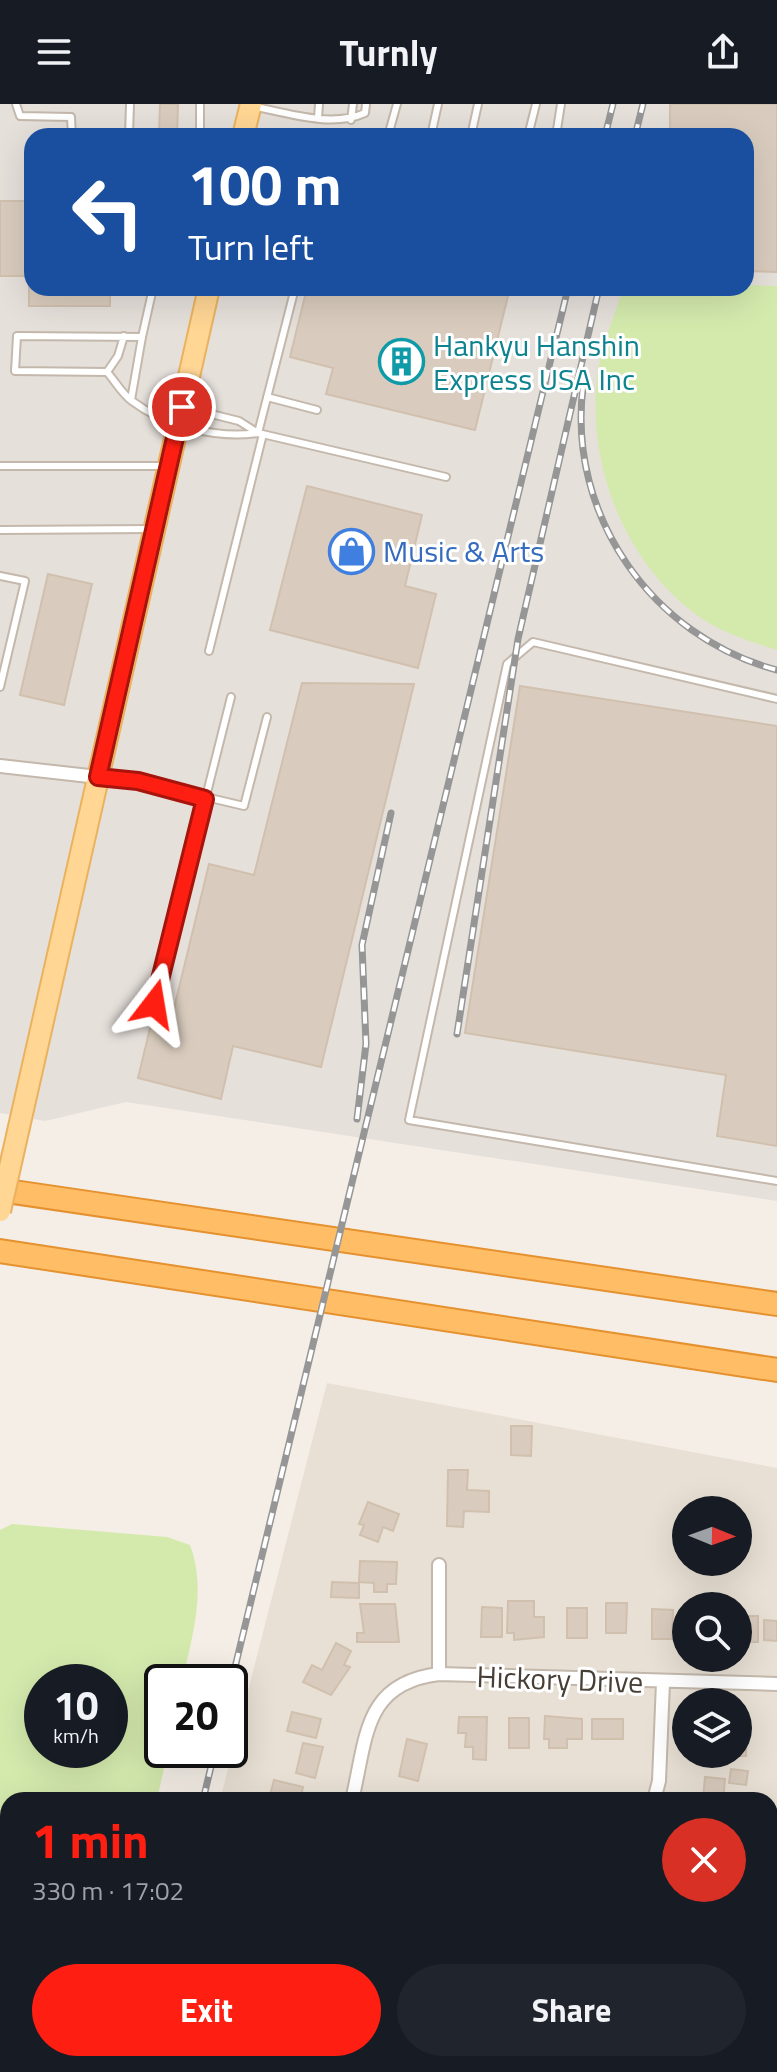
<!DOCTYPE html>
<html lang="en">
<head>
<meta charset="utf-8">
<style>
	:root { --surface:#171b24; --page:#20242c; --text:#f1f3f6; --muted:#9ea1a6; --accent:#ff1f12 }
	body { margin:0; font-family:"Titillium Web",sans-serif; background:var(--page); color:var(--text); height:100vh; display:flex; flex-direction:column; font-size:30px; white-space:nowrap }
	* { box-sizing:border-box; margin:0 }
	p { font-size:26px; color:var(--muted) }
	.icon { flex:none; width:44px; height:44px; fill:none; stroke:currentColor; stroke-width:2; stroke-linecap:round; stroke-linejoin:round }
	.map { position:relative; flex:1; overflow:hidden }
	.side { position:absolute; left:0px; top:1688px; width:778px; height:280px; display:flex; flex-direction:column; background:var(--surface); border-radius:24px 24px 0 0; box-shadow:0 8px 32px #0002 }
	.side>* { flex:none }
	.hud { position:absolute; left:24px; top:24px; width:730px; height:168px; border-radius:24px; box-shadow:0 8px 32px #0002; background:#1a4fa0; color:#fff; overflow:hidden }
	.needle { width:52px; rotate:91deg }
	.buttons { position:absolute; left:672px; top:1392px; display:grid; gap:16px }
	.buttons a { display:grid; place-items:center; width:80px; height:80px; border-radius:50%; background:var(--surface); box-shadow:0 8px 32px #0002; font-size:40px }
	.speed { position:absolute; left:24px; top:1560px; display:flex; gap:16px; font-size:40px; font-weight:700; text-align:center }
	.speed>* { display:grid; place-content:center; width:104px; height:104px; border-radius:50%; background:var(--surface); box-shadow:0 8px 32px #0002; line-height:1 }
	.speed small { font-size:20px; font-weight:400 }
	.speed .limit { border:4px solid #111; border-radius:12px; background:#fff; color:#111 }
	.pin { position:absolute; display:grid; place-items:center; width:68px; height:68px; color:#fff; margin:-34px; border:4px solid #fff; border-radius:50%; box-shadow:0 2px 8px #0007 }
	.me { position:absolute; width:88px; margin:-44px; rotate:14deg; stroke-linejoin:round; filter:drop-shadow(0 0 6px #0008) }
	.turn { display:flex; align-items:center; gap:28px; height:168px; padding:0 32px; font-size:36px }
	.turn .icon { width:104px; height:104px; stroke-width:2.5 }
	.turn b { display:block; font-size:56px; line-height:68px }
	.round { display:grid; place-items:center; flex:none; width:84px; height:84px; border-radius:42px; background:var(--page) }
	.head { display:flex; align-items:center; justify-content:space-between; height:136px; padding:0 32px }
	h1 { font-size:48px; font-weight:700; line-height:60px; color:var(--accent) }
	.button { display:flex; gap:16px; margin-top:auto; padding:16px 32px }
	.button a { flex:1; height:92px; border-radius:48px; background:var(--accent); color:#fff; font-size:32px; font-weight:700; line-height:92px; text-align:center }
	.button a+a { background:var(--page); color:var(--text) }
	header { display:flex; justify-content:space-between; align-items:center; height:104px; padding:0 32px; background:var(--surface); font-size:36px; font-weight:700 }
	.map>svg:first-child { display:block }
	.residential { fill:#e8e0d4; fill-rule:evenodd }
	.industrial { fill:#e6e0db; fill-rule:evenodd }
	.green { fill:#d4eaad; fill-rule:evenodd }
	.building { fill:#d9ccbe; stroke:#d1c0ae; stroke-width:2 }
	.lines { fill:none; stroke-linecap:round; stroke-linejoin:round }
	.lane-casing { stroke:#c3b8ab; stroke-width:10 }
	.street-casing { stroke:#c3b8ab; stroke-width:16 }
	.primary-casing { stroke:#eab25f; stroke-width:24 }
	.highway-casing { stroke:#e5912f; stroke-width:26 }
	.lane { stroke:#fff; stroke-width:6 }
	.street { stroke:#fff; stroke-width:12 }
	.primary { stroke:#ffd694; stroke-width:20 }
	.highway { stroke:#ffbd66; stroke-width:22 }
	.rail-casing { stroke:#969696; stroke-width:7 }
	.rail { stroke:#fff; stroke-width:4; stroke-dasharray:12; stroke-linecap:butt }
	.primary-bridge-casing { stroke:#eab25f; stroke-width:24; stroke-linecap:butt }
	.primary-bridge { stroke:#ffd694; stroke-width:20 }
	.route-casing { stroke:#a6140c; stroke-width:20 }
	.route { stroke:#ff1f12; stroke-width:14 }
	.labels { text-anchor:middle; dominant-baseline:central; stroke-width:6; stroke-linejoin:round; paint-order:stroke }
	.culture-label { font-size:30px; fill:#0d838f; stroke:#fff; text-anchor:start }
	.shop-label { font-size:30px; fill:#366cbe; stroke:#fff; text-anchor:start }
	.street-label { font-size:30px; fill:#473e35; stroke:#fff }
</style>
</head>
<body>
<header><svg class="icon" aria-label="menu" viewBox="0 0 24 24"><path d="M4 6h16M4 12h16M4 18h16"/></svg>Turnly<svg class="icon" aria-label="share" viewBox="0 0 24 24"><path d="M12 15V3M7 8l5-5 5 5M5 13v7h14v-7"/></svg></header>
<div class="map">
<svg width="777" height="1968" viewBox="0 0 777 1968">
	<rect width="100%" height="100%" fill="#f4eee6"/>
	<!-- residential -->
	<path class="residential" d="M 327,1279 L 777,1364 L 777,1968 L 150,1968 L 152,1960 L 770,1960 L 770,1696 L 220,1696 ZM 686,1406 L 738,1406 L 738,1458 L 686,1458 ZM 686,1502 L 738,1502 L 738,1554 L 686,1554 ZM 686,1598 L 738,1598 L 738,1650 L 686,1650 Z"/>
	<!-- industrial -->
	<path class="industrial" d="M 0,0 L 777,0 L 777,1097 L 126,998 L 45,1017 L 0,1009 ZM 32,32 L 746,32 L 746,184 L 32,184 Z"/>
	<!-- green -->
	<path class="green" d="M 746,181 L 777,182 L 777,546 C 751,538 720,528 698,512 C 625,459 587,362 597,273 C 600,244 614,213 623,185 L 746,184 Z
		M 12,1420 L 167,1433 L 190,1441 C 207,1486 192,1533 182,1578 L 162,1578 L 162,1646 L 168,1646 L 157,1696 L 8,1696 L 8,1726 L 0,1725 L 0,1426 ZM 42,1578 L 110,1578 L 110,1646 L 42,1646 Z"/>
	<!-- building -->
	<path class="building" d="M 160,0 L 178,0 L 177,32 L 159,32 Z
		M 670,0 L 777,0 L 777,168 L 746,167 L 746,32 L 670,32 Z
		M 0,97 L 32,97 L 32,184 L 110,184 L 110,202 L 29,202 L 29,172 L 0,172 Z
		M 307,184 L 493,184 L 509,188 L 475,326 L 326,290 L 333,264 L 290,253 Z
		M 307,382 L 422,411 L 405,482 L 436,490 L 418,564 L 270,526 Z
		M 48,470 L 92,480 L 64,601 L 20,591 Z
		M 302,579 L 414,580 L 321,963 L 233,942 L 221,995 L 138,974 L 151,920 L 169,925 L 209,760 L 254,771 Z
		M 520,582 L 777,622 L 777,1042 L 717,1032 L 726,971 L 465,929 Z
		M 511,1322 L 532,1322 L 531,1352 L 511,1351 Z
		M 448,1366 L 468,1366 L 467,1386 L 489,1387 L 489,1408 L 464,1407 L 463,1423 L 447,1422 Z
		M 368,1398 L 399,1410 L 393,1427 L 383,1423 L 378,1438 L 360,1431 L 364,1421 L 359,1420 Z
		M 360,1457 L 397,1458 L 396,1480 L 387,1480 L 387,1488 L 374,1488 L 374,1479 L 359,1478 Z
		M 332,1478 L 359,1479 L 359,1494 L 331,1493 Z
		M 508,1497 L 534,1497 L 534,1513 L 544,1513 L 544,1533 L 514,1536 L 514,1529 L 507,1529 Z
		M 606,1499 L 627,1499 L 626,1529 L 606,1529 Z
		M 360,1500 L 395,1500 L 399,1538 L 357,1538 L 357,1529 L 364,1529 Z
		M 482,1503 L 502,1504 L 502,1533 L 481,1533 Z
		M 567,1504 L 587,1504 L 587,1534 L 567,1534 Z
		M 652,1505 L 673,1506 L 672,1535 L 652,1535 Z
		M 738,1512 L 758,1512 L 758,1538 L 738,1538 Z
		M 764,1516 L 777,1517 L 777,1537 L 764,1536 Z
		M 336,1539 L 351,1547 L 344,1561 L 350,1563 L 331,1591 L 303,1578 L 312,1561 L 322,1566 Z
		M 292,1608 L 321,1615 L 316,1634 L 287,1627 Z
		M 545,1612 L 582,1615 L 582,1635 L 567,1635 L 567,1644 L 549,1644 L 549,1635 L 544,1635 Z
		M 459,1613 L 487,1613 L 486,1656 L 473,1655 L 473,1643 L 465,1643 L 466,1629 L 458,1629 Z
		M 509,1614 L 529,1614 L 529,1644 L 509,1644 Z
		M 592,1615 L 623,1615 L 623,1635 L 592,1635 Z
		M 738,1617 L 747,1617 L 746,1652 L 726,1652 L 738,1650 Z
		M 407,1635 L 427,1640 L 418,1677 L 399,1672 Z
		M 303,1639 L 323,1643 L 315,1674 L 296,1669 Z
		M 731,1665 L 748,1667 L 746,1681 L 729,1679 Z
		M 705,1673 L 725,1675 L 723,1696 L 703,1696 Z
		M 274,1676 L 303,1683 L 300,1696 L 269,1695 Z
		M 770,1915 L 777,1916 L 777,1954 L 770,1953 Z
		M 28,1960 L 66,1960 L 66,1968 L 28,1968 Z"/>
	<g class="lines">
		<defs>
			<path id="lane" d="M 16,0 L 20,12 L 71,13 L 72,32
				M 200,0 L 200,25 L 204,32
				M 252,2 C 287,9 332,24 365,9 L 366,0
				M 318,14 L 319,0
				M 351,16 L 353,0
				M 129,32 L 130,0
				M 388,32 L 397,0
				M 431,32 L 438,0
				M 471,32 L 478,0
				M 528,32 L 536,0
				M 556,32 L 561,0
				M 153,184 L 142,233 L 17,232 L 15,267 L 107,268 C 115,277 122,290 132,297 C 165,322 216,335 258,329
				M 107,268 L 118,252 L 124,232
				M 267,293 L 317,306
				M 131,296 L 142,233
				M 187,304 L 239,317 L 258,329 L 446,373
				M 258,329 L 295,184
				M 0,362 L 165,362
				M 0,426 L 152,425
				M 0,472 L 25,477 L 0,583
				M 209,547 L 263,330
				M 777,595 L 533,538 L 507,560 L 409,1016 L 777,1077
				M 102,674 L 138,677 L 244,702 L 267,613
				M 154,900 L 231,593"/>
			<path id="street" d="M 0,662 L 98,673
				M 439,1570 L 439,1461
				M 352,1696 C 367,1634 363,1579 439,1570 L 777,1580
				M 654,1696 L 659,1677 L 663,1578
				M 295,1960 L 296,1968
				M 277,1968 L 285,1968
				M 510,1968 L 511,1960"/>
			<path id="primary" d="M 243,32 L 251,0
				M 19,1023 L 209,184"/>
			<path id="highway" d="M 0,1086 L 777,1200
				M 0,1147 L 777,1266"/>
		</defs>
		<!-- lane casing -->
		<use href="#lane" class="lane-casing"/>
		<!-- street casing -->
		<use href="#street" class="street-casing"/>
		<!-- primary casing -->
		<use href="#primary" class="primary-casing"/>
		<!-- highway casing -->
		<use href="#highway" class="highway-casing"/>
		<!-- lane -->
		<use href="#lane" class="lane"/>
		<!-- street -->
		<use href="#street" class="street"/>
		<!-- primary -->
		<use href="#primary" class="primary"/>
		<!-- highway -->
		<use href="#highway" class="highway"/>
		<defs>
			<path id="rail" d="M 605,32 L 613,0
				M 635,32 L 643,0
				M 583,283 C 567,411 652,533 777,566
				M 457,930 L 518,535 L 599,184
				M 357,1015 L 366,940 L 362,841 L 391,709
				M 230,1584 L 568,184
				M 203,1696 L 215,1646
				M 128,1968 L 130,1960"/>
		</defs>
		<!-- rail casing -->
		<use href="#rail" class="rail-casing"/>
		<!-- rail -->
		<use href="#rail" class="rail"/>
		<defs>
			<path id="primary-bridge" d="M 0,1107 L 19,1023"/>
		</defs>
		<!-- primary-bridge casing -->
		<use href="#primary-bridge" class="primary-bridge-casing"/>
		<!-- primary-bridge -->
		<use href="#primary-bridge" class="primary-bridge"/>
	</g>
	<g class="lines">
		<defs>
			<path id="route" d="M 154,900 L 205,695 L 138,677 L 98,673 L 182,303"/>
		</defs>
		<!-- route casing -->
		<use href="#route" class="route-casing"/>
		<!-- route -->
		<use href="#route" class="route"/>
	</g>
	<!-- icons -->
	<defs>
		<symbol id="building-ring" viewBox="-11 -11 22 22"><circle r="9.5" fill="#fff" stroke="#0f9aa8" stroke-width="1.5"/><path d="M-4-6H4V6H1V3H-1V6H-4ZM-2.5-4.3h1.7v1.8h-1.7ZM.8-4.3h1.7v1.8H.8ZM-2.5-1h1.7V.8h-1.7ZM.8-1h1.7V.8H.8Z" fill="#0f9aa8"/></symbol>
		<symbol id="shop-ring" viewBox="-11 -11 22 22"><circle r="9.5" fill="#fff" stroke="#3f7fe0" stroke-width="1.5"/><path d="M-5-2.5h2.3a2.7 3.5 0 0 1 5.4 0H5L5.5 6h-11ZM-1.5-2.5h3a1.5 2.3 0 0 0-3 0Z" fill="#3f7fe0"/></symbol>
	</defs>
	<g fill-rule="evenodd">
		<use href="#building-ring" x="376" y="232" width="51" height="51"/>
		<use href="#shop-ring" x="326" y="422" width="51" height="51"/>
	</g>
	<g class="labels">
		<!-- culture labels -->
		<g class="culture-label">
			<text x="433" y="241">Hankyu Hanshin<tspan x="433" dy="34">Express USA Inc</tspan></text>
		</g>
		<!-- shop labels -->
		<g class="shop-label">
			<text x="383" y="447">Music &amp; Arts</text>
		</g>
		<!-- street labels -->
		<g class="street-label">
			<text transform="translate(560 1575) rotate(2)">Hickory Drive</text>
		</g>
	</g>
</svg>
<div class="buttons">
<a><svg class="needle" viewBox="-14 -14 28 28"><path d="M0-13l5 13h-10z" fill="#e53935"/><path d="M0 13l5-13h-10z" fill="#9ea1a6"/></svg></a>
<a><svg class="icon" aria-label="search" viewBox="0 0 24 24"><circle cx="10" cy="10" r="6"/><path d="M15 15l6 6"/></svg></a>
<a><svg class="icon" aria-label="layers" viewBox="0 0 24 24"><path d="M12 4l9 5-9 5-9-5zM3 14l9 5 9-5"/></svg></a>
</div>
<div class="speed"><div>10<small>km/h</small></div><div class="limit">20</div></div>
<div class="pin" style="left:182px;top:303px;background:#d93025"><svg class="icon" aria-label="arrive" viewBox="0 0 24 24"><path d="M6 21V4h12l-3 4 3 4H6"/></svg></div>
<svg class="me" style="left:154px;top:900px" viewBox="-20 -20 40 40"><path d="M0-17L14 15 0 8-14 15z" fill="#ff1f12" stroke="#fff" stroke-width="4"/></svg>
<div class="hud">
<div class="turn"><svg class="icon" aria-label="left" viewBox="0 0 24 24"><path d="M17 20v-9H6M10 6l-5 5 5 5"/></svg><div><b>100 m</b>Turn left</div></div>
</div>
<section class="side">
<div class="head"><div><h1>1 min</h1><p>330 m · 17:02</p></div><a class="round" style="background:#d93025;color:#fff"><svg class="icon" aria-label="close" viewBox="0 0 24 24"><path d="M6 6l12 12M18 6L6 18"/></svg></a></div>
<div class="button"><a>Exit</a><a>Share</a></div>
</section>
</div>
</body>
</html>
